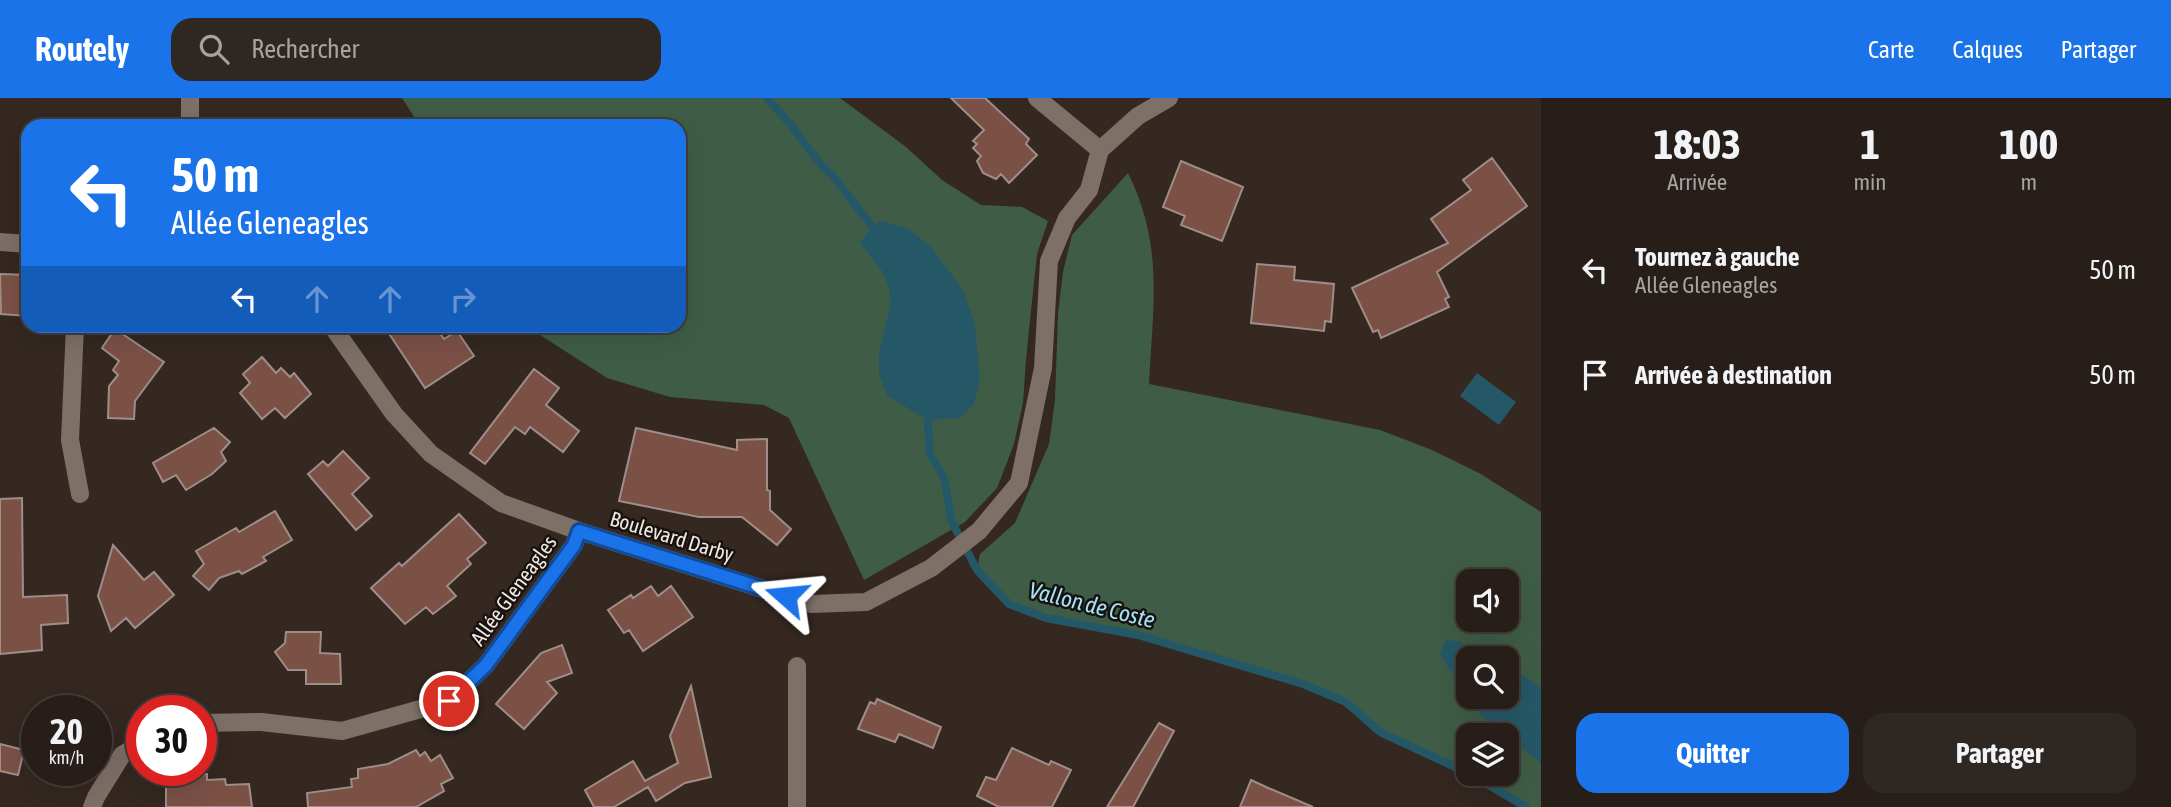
<!DOCTYPE html>
<html lang="fr">
<head>
<meta charset="utf-8">
<style>
	:root { --surface:#271e19; --page:#2f2722; --text:#f1f3f6; --muted:#a4a2a2; --line:#433c38; --accent:#1a73e8 }
	body { margin:0; font-family:"Asap Condensed",sans-serif; background:var(--page); color:var(--text); height:100vh; display:flex; flex-direction:column; font-size:26px; white-space:nowrap }
	* { box-sizing:border-box; margin:0 }
	p { font-size:23px; color:var(--muted) }
	.icon { flex:none; width:38px; height:38px; fill:none; stroke:currentColor; stroke-width:2; stroke-linecap:round; stroke-linejoin:round }
	.map { position:relative; flex:1; overflow:hidden }
	.panel { display:flex; flex-direction:column; background:var(--surface); width:630px }
	.panel>* { flex:none }
	.banner { position:absolute; left:21px; top:21px; width:665px; height:214px; border-radius:21px; box-shadow:0 7px 28px #0002,0 0 0 2px var(--line); background:#1a73e8; color:#fff; overflow:hidden }
	.buttons { position:absolute; left:1456px; top:471px; display:grid; gap:14px }
	.buttons a { display:grid; place-items:center; width:63px; height:63px; border-radius:14px; background:var(--surface); box-shadow:0 7px 28px #0002,0 0 0 2px var(--line); font-size:35px }
	.speed { position:absolute; left:21px; top:597px; display:flex; gap:14px; font-size:35px; font-weight:700; text-align:center }
	.speed>* { display:grid; place-content:center; width:91px; height:91px; border-radius:50%; background:var(--surface); box-shadow:0 7px 28px #0002,0 0 0 2px var(--line); line-height:1 }
	.speed small { font-size:18px; font-weight:400 }
	.speed .limit { border:10px solid #d22; background:#fff; color:#111 }
	.pin { position:absolute; display:grid; place-items:center; width:60px; height:60px; color:#fff; margin:-30px; border:4px solid #fff; border-radius:50%; box-shadow:0 2px 7px #0007 }
	.me { position:absolute; width:77px; margin:-38px; rotate:288deg; stroke-linejoin:round; filter:drop-shadow(0 0 5px #0008) }
	.turn { display:flex; align-items:center; gap:24px; height:147px; padding:0 35px; font-size:32px }
	.turn .icon { width:91px; height:91px; stroke-width:2.5 }
	.turn b { display:block; font-size:49px; line-height:60px }
	.lanes { display:flex; align-items:center; height:66px; padding:0 35px; background:#0003; justify-content:center; gap:35px; direction:ltr }
	.lanes .off { opacity:.35 }
	.eta { display:flex; justify-content:space-evenly; align-items:center; height:119px; text-align:center }
	.eta b { font-size:42px; font-weight:700; line-height:49px }
	.action { display:flex; gap:14px; margin-top:auto; padding:14px 35px }
	.action a { flex:1; height:80px; border-radius:21px; background:var(--accent); color:#fff; font-size:28px; font-weight:700; line-height:80px; text-align:center }
	.action a+a { background:var(--page); color:var(--text) }
	ul { padding:0; list-style:none }
	li { display:flex; align-items:center; gap:21px; height:105px; padding:0 35px }
	li div { flex:1 }
	li b { display:block; font-size:26px }
	li em { font-style:normal }
	header { display:flex; align-items:center; gap:42px; box-sizing:border-box; height:98px; padding:0 35px; background:var(--accent); color:#fff }
	header strong { font-size:33px }
	nav { display:flex; gap:38px; margin-inline-start:auto; font-size:24px }
	.search { width:490px; height:63px; background:var(--page); display:flex; align-items:center; gap:18px; box-sizing:border-box; padding:0 24px; border-radius:21px; color:var(--muted); font-size:26px }
	main { display:flex; flex:1; min-height:0 }
	.map>svg:first-child { display:block }
	.green { fill:#3f5d46; fill-rule:evenodd }
	.water { fill:#255867 }
	.lines { fill:none; stroke-linecap:round; stroke-linejoin:round }
	.stream { stroke:#255867; stroke-width:8 }
	.building { fill:#7b5146; stroke:#9e8d89; stroke-width:2 }
	.minor { stroke:#7e7067; stroke-width:18 }
	.route-casing { stroke:#114b97; stroke-width:18 }
	.route { stroke:#1a73e8; stroke-width:12 }
	.labels { text-anchor:middle; dominant-baseline:central; stroke-width:5; stroke-linejoin:round; paint-order:stroke }
	.street-label { font-size:21px; fill:#f0e8e3; stroke:#18120f }
	.water-label { font-size:23px; font-style:italic; fill:#a3e4f9; stroke:#18120f }
</style>
</head>
<body>
<header>
<strong>Routely</strong>
<div class="search"><svg class="icon" aria-label="search" viewBox="0 0 24 24"><circle cx="10" cy="10" r="6"/><path d="M15 15l6 6"/></svg>Rechercher</div>
<nav><a>Carte</a><a>Calques</a><a>Partager</a></nav>
</header>
<main>
<div class="map">
<svg width="1541" height="709" viewBox="0 0 1541 709">
	<rect width="100%" height="100%" fill="#342821"/>
	<!-- green -->
	<path class="green" d="M 402,0 L 840,0 L 906,49 L 942,82 L 981,107 L 1022,109 L 1048,123 L 1037,156 L 1026,261 L 1023,305 L 1014,346 L 997,390 L 965,424 L 864,482 L 789,320 L 764,307 L 670,299 L 607,280 L 526,228 L 679,228 L 679,28 L 420,28 Z
		M 1128,75 C 1164,148 1153,207 1149,286 L 1380,332 L 1432,352 L 1479,375 L 1541,414 L 1541,709 L 1526,709 L 1470,676 L 1507,676 L 1507,637 L 1468,637 L 1468,675 L 1380,634 L 1346,604 L 1303,586 L 1187,550 L 1093,527 L 1046,520 L 1009,506 L 977,472 L 980,456 L 1015,425 L 1049,346 L 1055,302 L 1058,216 L 1063,174 L 1072,137 ZM 1468,483 L 1507,483 L 1507,522 L 1468,522 ZM 1468,560 L 1507,560 L 1507,598 L 1468,598 Z"/>
	<!-- water -->
	<path class="water" d="M 881,123 L 909,131 L 932,150 L 963,192 L 975,227 L 980,280 L 974,306 L 960,320 L 927,322 L 887,297 L 879,276 L 879,254 L 891,204 L 888,187 L 882,173 L 860,145 L 867,134 Z
		M 1477,275 L 1516,304 L 1499,327 L 1460,298 Z
		M 1446,542 C 1463,542 1480,555 1496,560 L 1468,560 L 1468,598 L 1507,598 L 1507,566 L 1541,590 L 1541,665 L 1484,620 L 1464,594 L 1440,556 Z"/>
	<g class="lines">
		<!-- stream -->
		<path class="stream" d="M 767,0 L 791,27 L 817,62 L 833,78 L 878,136
			M 927,311 L 930,356 L 944,380 L 952,424 L 977,472 L 1009,506 L 1046,520 L 1138,537 L 1303,586 L 1346,604 L 1380,634 L 1468,675
			M 1470,676 L 1526,709"/>
	</g>
	<!-- building -->
	<path class="building" d="M 951,0 L 985,0 L 1029,41 L 1026,46 L 1037,57 L 1009,85 L 1001,76 L 996,81 L 983,75 L 977,63 L 981,58 L 973,50 L 977,46 L 973,43 L 984,32 Z
		M 1492,60 L 1527,108 L 1437,174 L 1449,199 L 1445,201 L 1449,209 L 1381,240 L 1378,232 L 1373,234 L 1352,190 L 1448,145 L 1431,121 L 1471,92 L 1463,82 Z
		M 1181,63 L 1243,89 L 1222,143 L 1181,127 L 1185,118 L 1163,109 Z
		M 1257,166 L 1295,169 L 1294,182 L 1334,186 L 1331,224 L 1325,223 L 1324,233 L 1251,225 Z
		M 0,176 L 28,177 L 28,218 L 1,216 Z
		M 384,228 L 435,228 L 444,241 L 457,233 L 474,258 L 425,290 Z
		M 115,231 L 164,264 L 135,303 L 134,321 L 108,320 L 109,288 L 118,277 L 113,272 L 119,263 L 102,250 Z
		M 262,259 L 276,275 L 281,270 L 290,279 L 294,275 L 311,296 L 285,320 L 275,310 L 262,321 L 240,295 L 250,285 L 243,276 Z
		M 534,271 L 559,290 L 546,307 L 579,333 L 563,354 L 530,329 L 525,336 L 515,329 L 485,366 L 470,355 Z
		M 214,330 L 230,344 L 221,354 L 226,363 L 212,376 L 186,392 L 176,377 L 163,384 L 153,365 Z
		M 636,330 L 737,352 L 737,342 L 767,341 L 767,392 L 770,393 L 770,412 L 791,431 L 777,447 L 742,419 L 699,419 L 619,403 Z
		M 343,353 L 369,380 L 352,396 L 372,418 L 356,432 L 308,376 L 323,363 L 328,368 Z
		M 22,400 L 23,499 L 67,497 L 68,525 L 41,527 L 42,552 L 0,556 L 0,401 Z
		M 275,413 L 292,442 L 263,459 L 266,463 L 242,476 L 239,473 L 219,480 L 209,492 L 193,478 L 204,466 L 196,453 L 236,430 L 239,434 Z
		M 459,416 L 486,445 L 467,461 L 471,466 L 447,488 L 456,498 L 433,516 L 426,509 L 405,526 L 371,490 L 399,465 L 402,468 Z
		M 113,447 L 144,482 L 154,474 L 174,497 L 135,530 L 126,520 L 111,533 L 98,498 Z
		M 651,488 L 658,498 L 671,488 L 693,519 L 643,553 L 629,532 L 624,535 L 608,512 L 631,497 L 633,500 Z
		M 286,534 L 321,534 L 320,555 L 340,556 L 341,586 L 306,586 L 306,572 L 288,572 L 275,554 L 285,545 Z
		M 562,547 L 572,575 L 547,584 L 557,595 L 524,631 L 496,606 L 541,555 Z
		M 691,588 L 711,679 L 685,685 L 656,703 L 648,689 L 614,709 L 594,709 L 585,692 L 633,663 L 645,683 L 678,665 L 670,638 Z
		M 877,601 L 941,629 L 933,650 L 899,636 L 895,644 L 858,631 L 870,604 L 875,606 Z
		M 1159,625 L 1174,633 L 1133,709 L 1107,709 Z
		M 0,646 L 24,652 L 18,677 L 0,673 Z
		M 1012,650 L 1049,667 L 1051,663 L 1071,672 L 1052,709 L 999,709 L 977,698 L 986,679 L 996,682 Z
		M 416,652 L 420,658 L 425,654 L 431,663 L 440,657 L 453,680 L 441,686 L 444,693 L 416,709 L 308,709 L 307,695 L 352,689 L 351,681 L 358,680 L 358,671 L 388,666 Z
		M 207,676 L 207,682 L 225,681 L 226,687 L 249,686 L 252,709 L 166,709 L 166,684 L 171,684 L 171,678 Z
		M 1251,682 L 1266,689 L 1313,709 L 1240,709 Z"/>
	<g class="lines">
		<!-- minor -->
		<path class="minor" d="M 1037,0 L 1100,52
			M 190,28 L 190,0
			M 0,144 L 28,146
			M 75,228 L 70,342 L 80,396
			M 332,228 L 394,316 L 431,356 L 501,405 L 579,433 L 811,506 L 866,504 L 931,470 L 979,433 L 1019,385 L 1043,270 L 1049,163 L 1067,120 L 1089,92 L 1100,52 L 1138,18 L 1169,0
			M 797,568 L 797,709
			M 201,625 L 261,624 L 342,633 L 449,603 L 486,567 L 574,447 L 579,433
			M 92,709 L 96,699 L 122,657 L 142,645"/>
	</g>
	<g class="lines">
		<defs>
			<path id="route" d="M 449,603 L 486,567 L 574,447 L 579,433 L 786,498"/>
		</defs>
		<!-- route casing -->
		<use href="#route" class="route-casing"/>
		<!-- route -->
		<use href="#route" class="route"/>
	</g>
	<g class="labels">
		<!-- street labels -->
		<g class="street-label">
			<text transform="translate(672 438) rotate(17)">Boulevard Darby</text>
			<text transform="translate(513 492) rotate(-54)">Allée Gleneagles</text>
		</g>
		<!-- water labels -->
		<g class="water-label">
			<text transform="translate(1092 507) rotate(14)">Vallon de Coste</text>
		</g>
	</g>
</svg>
<div class="buttons">
<a><svg class="icon" aria-label="sound" viewBox="0 0 24 24"><path d="M4 9h4l5-4v14l-5-4H4zM17 9q2 3 0 6"/></svg></a>
<a><svg class="icon" aria-label="search" viewBox="0 0 24 24"><circle cx="10" cy="10" r="6"/><path d="M15 15l6 6"/></svg></a>
<a><svg class="icon" aria-label="layers" viewBox="0 0 24 24"><path d="M12 4l9 5-9 5-9-5zM3 14l9 5 9-5"/></svg></a>
</div>
<div class="speed"><div>20<small>km/h</small></div><div class="limit">30</div></div>
<div class="pin" style="left:449px;top:603px;background:#d93025"><svg class="icon" aria-label="arrive" viewBox="0 0 24 24"><path d="M6 21V4h12l-3 4 3 4H6"/></svg></div>
<svg class="me" style="left:786px;top:498px" viewBox="-20 -20 40 40"><path d="M0-17L14 15 0 8-14 15z" fill="#1a73e8" stroke="#fff" stroke-width="4"/></svg>
<div class="banner">
<div class="turn"><svg class="icon" aria-label="left" viewBox="0 0 24 24"><path d="M17 20v-9H6M10 6l-5 5 5 5"/></svg><div><b>50 m</b>Allée Gleneagles</div></div>
<div class="lanes"><svg class="icon" aria-label="left" viewBox="0 0 24 24"><path d="M17 20v-9H6M10 6l-5 5 5 5"/></svg><svg class="icon off" aria-label="ahead" viewBox="0 0 24 24"><path d="M12 20V5M6 11l6-6 6 6"/></svg><svg class="icon off" aria-label="ahead" viewBox="0 0 24 24"><path d="M12 20V5M6 11l6-6 6 6"/></svg><svg class="icon off" aria-label="right" viewBox="0 0 24 24"><path d="M7 20v-9h11M14 6l5 5-5 5"/></svg></div>
</div>
</div>
<section class="panel">
<div class="eta">
<div><b>18:03</b><p>Arrivée</p></div>
<div><b>1</b><p>min</p></div>
<div><b>100</b><p>m</p></div>
</div>
<ul>
<li><svg class="icon" aria-label="left" viewBox="0 0 24 24"><path d="M17 20v-9H6M10 6l-5 5 5 5"/></svg><div><b>Tournez à gauche</b><p>Allée Gleneagles</p></div><em>50 m</em></li>
<li><svg class="icon" aria-label="arrive" viewBox="0 0 24 24"><path d="M6 21V4h12l-3 4 3 4H6"/></svg><div><b>Arrivée à destination</b></div><em>50 m</em></li>
</ul>
<div class="action"><a>Quitter</a><a>Partager</a></div>
</section>
</main>
</body>
</html>
